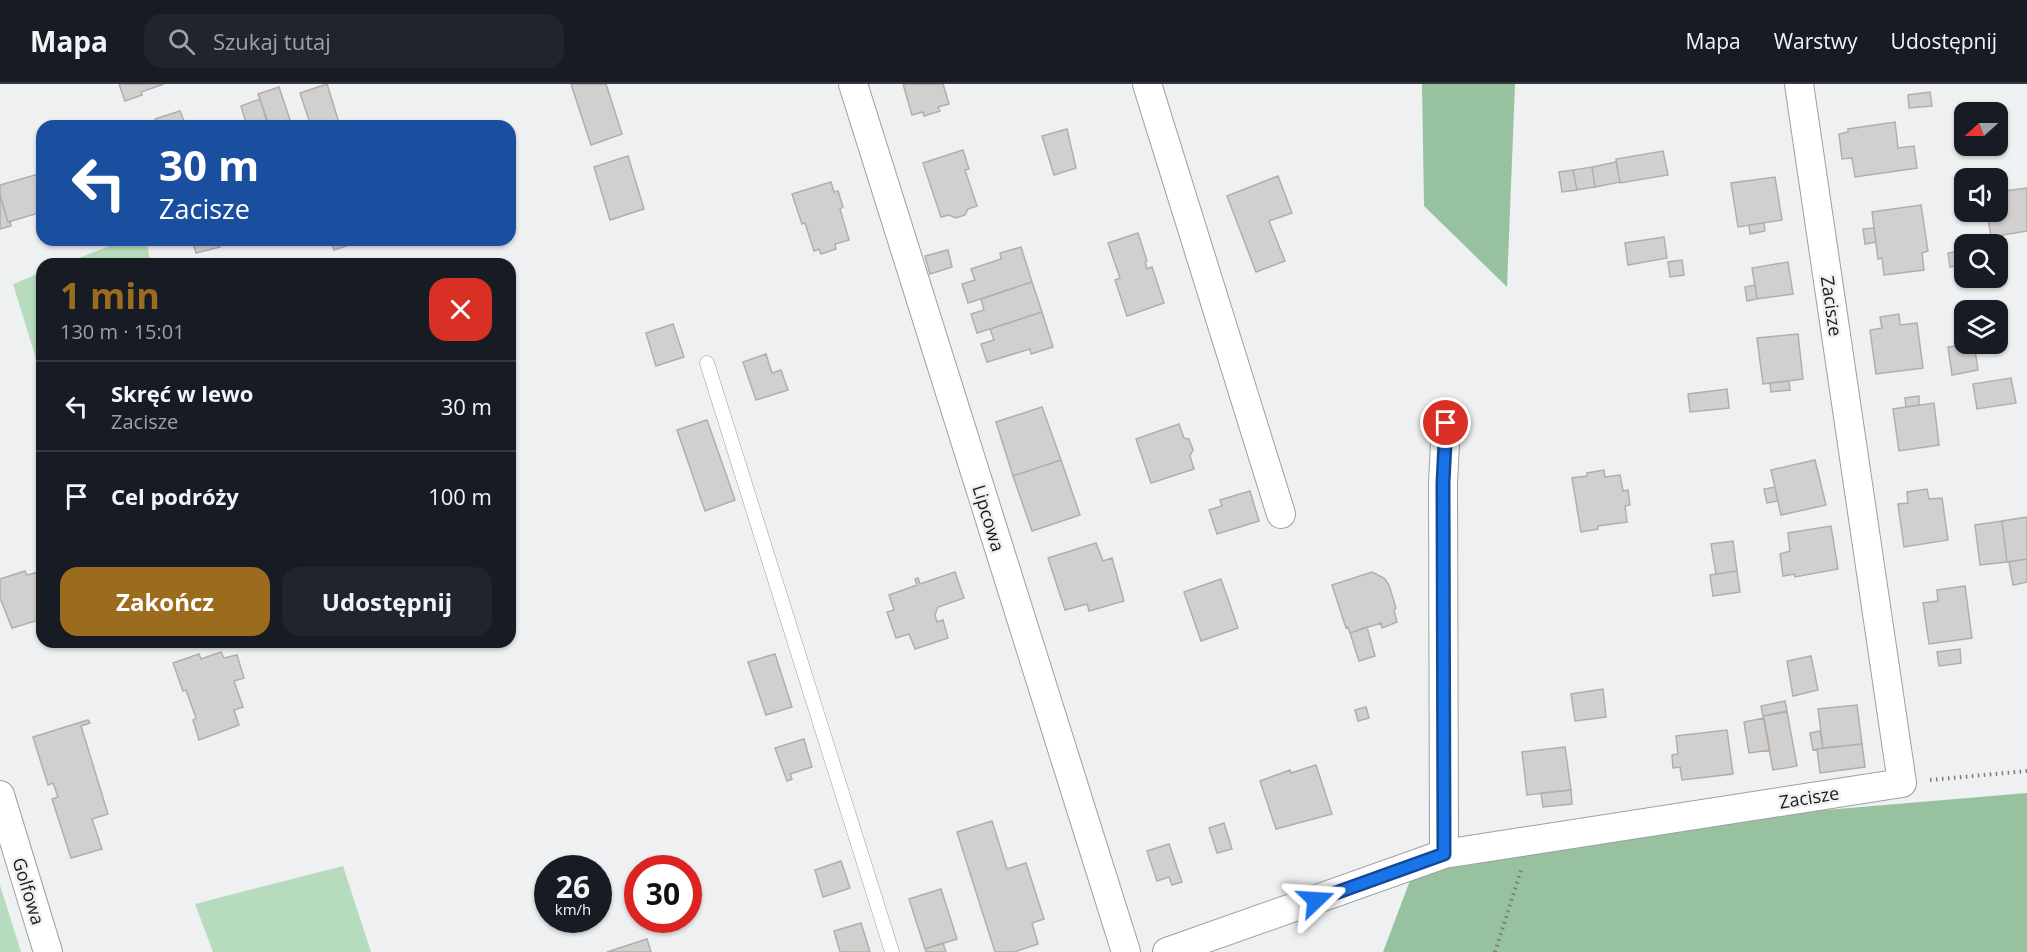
<!DOCTYPE html>
<html lang="pl">
<head>
<meta charset="utf-8">
<style>
	:root { --surface:#171b24; --page:#20242c; --text:#f1f3f6; --muted:#9ea1a6; --line:#363941; --accent:#9c6c1e }
	body { margin:0; font-family:"Open Sans",sans-serif; background:var(--page); color:var(--text); height:100vh; display:flex; flex-direction:column; font-size:22px; white-space:nowrap }
	* { box-sizing:border-box; margin:0 }
	p { font-size:20px; color:var(--muted) }
	.icon { flex:none; width:33px; height:33px; fill:none; stroke:currentColor; stroke-width:2; stroke-linecap:round; stroke-linejoin:round }
	.map { position:relative; flex:1; overflow:hidden }
	.side { position:absolute; left:36px; top:174px; width:480px; height:390px; display:flex; flex-direction:column; background:var(--surface); border-radius:18px; box-shadow:0 2px 4px #0004 }
	.side>* { flex:none }
	.top-card { position:absolute; left:36px; top:36px; width:480px; height:126px; border-radius:18px; box-shadow:0 2px 4px #0004; background:#1a4fa0; color:#fff; overflow:hidden }
	.needle { width:39px; rotate:249deg }
	.tools { position:absolute; left:1954px; top:18px; display:grid; gap:12px }
	.tools a { display:grid; place-items:center; width:54px; height:54px; border-radius:12px; background:var(--surface); box-shadow:0 2px 4px #0004; font-size:30px }
	.speed { position:absolute; left:534px; top:771px; display:flex; gap:12px; font-size:30px; font-weight:700; text-align:center }
	.speed>* { display:grid; place-content:center; width:78px; height:78px; border-radius:50%; background:var(--surface); box-shadow:0 2px 4px #0004; line-height:1 }
	.speed small { font-size:15px; font-weight:400 }
	.speed .limit { border:9px solid #d22; background:#fff; color:#111 }
	.pin { position:absolute; display:grid; place-items:center; width:51px; height:51px; color:#fff; margin:-26px; border:3px solid #fff; border-radius:50%; box-shadow:0 2px 6px #0007 }
	.me { position:absolute; width:66px; margin:-33px; rotate:70deg; stroke-linejoin:round; filter:drop-shadow(0 0 4px #0008) }
	.turn { display:flex; align-items:center; gap:21px; height:126px; padding:0 24px; font-size:27px }
	.turn .icon { width:78px; height:78px; stroke-width:2.5 }
	.turn b { display:block; font-size:42px; line-height:51px }
	.round { display:grid; place-items:center; flex:none; width:63px; height:63px; border-radius:18px; background:var(--page) }
	.overview { display:flex; align-items:center; justify-content:space-between; height:102px; padding:0 24px }
	h1 { font-size:36px; font-weight:700; line-height:45px; color:var(--accent) }
	.button { display:flex; gap:12px; margin-top:auto; padding:12px 24px }
	.button a { flex:1; height:69px; border-radius:18px; background:var(--accent); color:#fff; font-size:24px; font-weight:700; line-height:69px; text-align:center }
	.button a+a { background:var(--page); color:var(--text) }
	ul { padding:0; list-style:none }
	li { display:flex; align-items:center; gap:18px; height:90px; padding:0 24px; border-top:2px solid var(--line) }
	li div { flex:1 }
	li b { display:block; font-size:22px }
	li em { font-style:normal }
	header { display:flex; align-items:center; gap:36px; box-sizing:border-box; height:84px; padding:0 30px; background:var(--surface); border-bottom:2px solid var(--line) }
	header strong { font-size:28px }
	nav { display:flex; gap:33px; margin-inline-start:auto; font-size:21px }
	.search { width:420px; height:54px; background:var(--page); display:flex; align-items:center; gap:15px; box-sizing:border-box; padding:0 21px; border-radius:18px; color:var(--muted); font-size:22px }
	.map>svg:first-child { display:block }
	.green { fill:#b7dbbd }
	.forest { fill:#98c29f }
	.building { fill:#d2d0ce; stroke:#b1aeac; stroke-width:1.5 }
	.lines { fill:none; stroke-linecap:round; stroke-linejoin:round }
	.lane-casing { stroke:#9d9fa1; stroke-width:15 }
	.street-casing { stroke:#9d9fa1; stroke-width:30 }
	.path { stroke:#797b7c; stroke-width:4; stroke-dasharray:1.5 4.5; stroke-linecap:butt }
	.lane { stroke:#fff; stroke-width:14 }
	.street { stroke:#fff; stroke-width:28 }
	.route-casing { stroke:#114b97; stroke-width:15 }
	.route { stroke:#1a73e8; stroke-width:10 }
	.labels { text-anchor:middle; dominant-baseline:central; stroke-width:5; stroke-linejoin:round; paint-order:stroke }
	.street-label { font-size:18px; fill:#191a1b; stroke:#eef0f2 }
</style>
</head>
<body>
<header>
<strong>Mapa</strong>
<div class="search"><svg class="icon" aria-label="search" viewBox="0 0 24 24"><circle cx="10" cy="10" r="6"/><path d="M15 15l6 6"/></svg>Szukaj tutaj</div>
<nav><a>Mapa</a><a>Warstwy</a><a>Udostępnij</a></nav>
</header>
<div class="map">
<svg width="2027" height="868" viewBox="0 0 2027 868">
	<rect width="100%" height="100%" fill="#eef0f2"/>
	<!-- green -->
	<path class="green" d="M 125,156 L 146,156 L 151,180 L 63,180 Z
		M 42,188 L 42,294 L 13,200 Z
		M 343,782 L 371,868 L 213,868 L 195,820 Z
		M 0,801 L 21,868 L 0,868 Z"/>
	<!-- forest -->
	<path class="forest" d="M 1422,0 L 1515,0 L 1507,203 L 1424,122 Z
		M 2027,709 L 2027,868 L 1383,868 L 1414,786 L 1778,730 Z"/>
	<!-- building -->
	<path class="building" d="M 119,0 L 164,0 L 141,8 L 142,11 L 125,17 Z
		M 327,0 L 340,42 L 311,42 L 300,9 Z
		M 571,0 L 606,0 L 622,50 L 591,61 Z
		M 903,0 L 943,0 L 949,20 L 938,23 L 940,27 L 924,32 L 923,28 L 912,31 Z
		M 279,3 L 292,42 L 269,42 L 260,15 L 258,10 Z
		M 1930,8 L 1932,22 L 1909,24 L 1908,11 Z
		M 260,15 L 267,38 L 247,42 L 241,22 Z
		M 180,27 L 186,42 L 157,42 L 155,35 Z
		M 1895,38 L 1898,64 L 1914,62 L 1917,84 L 1855,93 L 1852,74 L 1842,75 L 1839,50 L 1848,48 L 1848,45 Z
		M 1067,45 L 1076,84 L 1054,91 L 1042,52 Z
		M 963,66 L 969,85 L 965,86 L 977,122 L 968,125 L 965,131 L 956,134 L 949,131 L 941,133 L 923,79 Z
		M 1663,67 L 1668,91 L 1620,99 L 1616,75 Z
		M 628,72 L 644,125 L 610,136 L 594,83 Z
		M 1616,78 L 1620,98 L 1595,103 L 1592,83 Z
		M 1592,83 L 1595,103 L 1577,106 L 1573,86 Z
		M 1573,86 L 1577,106 L 1562,108 L 1559,88 Z
		M 42,89 L 42,128 L 8,138 L 0,111 L 0,101 Z
		M 1278,92 L 1292,129 L 1269,137 L 1285,177 L 1256,188 L 1227,112 Z
		M 1775,93 L 1782,136 L 1738,143 L 1731,99 Z
		M 831,98 L 834,108 L 838,107 L 843,123 L 840,125 L 849,156 L 835,160 L 836,165 L 821,170 L 819,165 L 814,167 L 805,139 L 802,140 L 792,110 Z
		M 2027,104 L 2027,147 L 1991,153 L 1987,128 L 1998,128 L 1998,108 Z
		M 0,111 L 8,138 L 10,137 L 11,142 L 0,145 Z
		M 1921,121 L 1928,167 L 1922,169 L 1924,186 L 1884,191 L 1882,174 L 1878,175 L 1872,128 Z
		M 1764,139 L 1765,147 L 1750,150 L 1749,141 Z
		M 1874,144 L 1876,158 L 1865,160 L 1863,145 Z
		M 1138,149 L 1147,177 L 1145,178 L 1147,185 L 1152,183 L 1164,219 L 1127,232 L 1115,196 L 1120,194 L 1108,159 Z
		M 1664,153 L 1667,174 L 1628,181 L 1625,159 Z
		M 192,156 L 218,156 L 220,163 L 196,169 Z
		M 331,156 L 364,156 L 334,166 Z
		M 1021,163 L 1032,198 L 968,219 L 962,200 L 975,196 L 971,185 L 1001,175 L 1000,169 Z
		M 948,166 L 952,183 L 930,190 L 925,172 Z
		M 1965,166 L 1965,181 L 1950,183 L 1948,169 Z
		M 1682,176 L 1684,191 L 1670,193 L 1668,178 Z
		M 1788,178 L 1793,210 L 1757,215 L 1752,184 Z
		M 1032,198 L 1042,228 L 977,249 L 971,230 L 984,226 L 981,215 Z
		M 1755,201 L 1757,215 L 1747,217 L 1745,203 Z
		M 1042,228 L 1053,263 L 1031,270 L 1030,265 L 987,278 L 981,260 L 994,256 L 990,245 Z
		M 1899,230 L 1900,241 L 1917,239 L 1923,284 L 1876,290 L 1870,246 L 1882,244 L 1880,233 Z
		M 673,240 L 684,273 L 656,282 L 646,249 Z
		M 1798,250 L 1803,295 L 1763,300 L 1757,254 Z
		M 1974,260 L 1978,286 L 1952,291 L 1948,263 Z
		M 766,270 L 772,289 L 781,286 L 788,306 L 756,316 L 743,278 Z
		M 2011,294 L 2016,319 L 1977,325 L 1973,300 Z
		M 1789,297 L 1790,306 L 1771,308 L 1770,299 Z
		M 1727,305 L 1729,324 L 1690,328 L 1688,310 Z
		M 1919,312 L 1919,321 L 1906,323 L 1905,314 Z
		M 1934,319 L 1939,361 L 1899,367 L 1893,325 Z
		M 1042,323 L 1061,376 L 1013,392 L 996,338 Z
		M 707,336 L 735,416 L 705,427 L 677,346 Z
		M 1179,340 L 1184,354 L 1189,355 L 1193,366 L 1190,372 L 1194,385 L 1151,399 L 1136,355 Z
		M 1061,376 L 1080,431 L 1032,447 L 1013,392 Z
		M 1815,376 L 1826,421 L 1781,431 L 1771,386 Z
		M 1604,386 L 1605,393 L 1620,391 L 1623,407 L 1628,406 L 1630,421 L 1625,422 L 1627,438 L 1598,442 L 1598,445 L 1581,448 L 1572,394 L 1587,392 L 1587,389 Z
		M 1775,403 L 1778,417 L 1767,419 L 1764,405 Z
		M 1927,405 L 1929,415 L 1942,414 L 1948,456 L 1904,463 L 1898,420 L 1908,419 L 1907,408 Z
		M 1250,407 L 1259,437 L 1217,450 L 1209,426 L 1222,422 L 1220,416 Z
		M 2027,433 L 2027,475 L 2007,478 L 2002,437 Z
		M 2002,437 L 2007,478 L 1980,481 L 1975,441 Z
		M 1831,442 L 1838,485 L 1795,493 L 1794,490 L 1783,492 L 1780,470 L 1790,467 L 1788,449 Z
		M 1733,457 L 1737,487 L 1716,490 L 1711,460 Z
		M 1096,459 L 1103,477 L 1112,474 L 1124,517 L 1089,527 L 1087,520 L 1065,526 L 1048,474 Z
		M 2027,475 L 2027,498 L 2013,501 L 2009,478 Z
		M 25,487 L 27,491 L 42,487 L 42,535 L 12,544 L 0,514 L 0,495 Z
		M 1737,487 L 1740,508 L 1713,512 L 1710,491 Z
		M 955,488 L 964,514 L 938,523 L 935,531 L 937,538 L 943,536 L 948,554 L 915,565 L 909,550 L 896,554 L 887,528 L 894,526 L 889,511 L 917,501 L 915,495 L 918,494 L 920,500 Z
		M 1372,488 L 1384,494 L 1389,501 L 1396,524 L 1394,526 L 1397,538 L 1382,544 L 1381,539 L 1350,549 L 1348,543 L 1346,544 L 1332,501 Z
		M 1221,495 L 1238,544 L 1201,557 L 1184,508 Z
		M 1965,502 L 1972,554 L 1929,560 L 1923,519 L 1938,517 L 1937,506 Z
		M 1367,543 L 1375,572 L 1359,577 L 1350,549 Z
		M 1960,565 L 1961,579 L 1939,582 L 1937,568 Z
		M 221,568 L 224,574 L 237,571 L 244,594 L 234,597 L 243,623 L 234,626 L 239,641 L 199,656 L 193,636 L 196,634 L 186,606 L 183,607 L 173,579 L 199,570 L 201,575 Z
		M 775,570 L 792,623 L 766,631 L 748,578 Z
		M 1811,572 L 1818,606 L 1793,612 L 1787,577 Z
		M 1603,605 L 1606,633 L 1575,637 L 1571,610 Z
		M 1785,617 L 1787,627 L 1763,632 L 1761,622 Z
		M 1857,621 L 1862,660 L 1823,664 L 1818,625 Z
		M 1366,623 L 1369,634 L 1358,637 L 1355,626 Z
		M 1787,628 L 1797,682 L 1773,686 L 1763,632 Z
		M 1764,634 L 1770,666 L 1749,669 L 1744,638 Z
		M 88,636 L 90,639 L 81,642 L 108,730 L 92,735 L 102,765 L 71,774 L 53,718 L 52,715 L 58,713 L 53,699 L 48,701 L 33,653 Z
		M 1727,646 L 1733,690 L 1682,696 L 1680,683 L 1673,684 L 1672,671 L 1678,670 L 1676,652 Z
		M 1820,647 L 1823,664 L 1813,666 L 1810,649 Z
		M 804,655 L 812,683 L 790,690 L 792,695 L 787,697 L 775,664 Z
		M 1862,660 L 1865,683 L 1820,689 L 1817,665 Z
		M 1565,663 L 1571,706 L 1527,711 L 1522,668 Z
		M 1316,681 L 1332,730 L 1276,745 L 1260,697 L 1290,686 L 1291,689 Z
		M 1571,706 L 1572,720 L 1543,723 L 1541,709 Z
		M 992,737 L 1007,785 L 1026,779 L 1044,835 L 1032,839 L 1038,860 L 1014,868 L 995,868 L 957,748 Z
		M 1224,739 L 1232,765 L 1217,769 L 1209,744 Z
		M 1169,760 L 1182,798 L 1172,801 L 1169,793 L 1157,797 L 1147,767 Z
		M 841,777 L 850,804 L 823,813 L 815,786 Z
		M 941,805 L 957,855 L 925,865 L 909,815 Z
		M 861,839 L 870,868 L 840,868 L 834,847 Z
		M 647,855 L 651,868 L 607,868 Z
		M 943,859 L 946,868 L 926,868 L 925,865 Z"/>
	<g class="lines">
		<defs>
			<path id="lane" d="M 707,279 L 892,868"/>
			<path id="street" d="M 853,0 L 1126,868
				M 1147,0 L 1281,430
				M 1446,339 L 1443,399 L 1444,770 L 1902,699 L 1799,0
				M 0,711 L 48,868
				M 1167,868 L 1444,770"/>
		</defs>
		<!-- lane casing -->
		<use href="#lane" class="lane-casing"/>
		<!-- street casing -->
		<use href="#street" class="street-casing"/>
		<!-- path -->
		<path class="path" d="M 1930,696 L 2027,687
			M 1495,868 L 1521,786"/>
		<!-- lane -->
		<use href="#lane" class="lane"/>
		<!-- street -->
		<use href="#street" class="street"/>
	</g>
	<g class="lines">
		<defs>
			<path id="route" d="M 1316,816 L 1444,770 L 1443,399 L 1446,339"/>
		</defs>
		<!-- route casing -->
		<use href="#route" class="route-casing"/>
		<!-- route -->
		<use href="#route" class="route"/>
	</g>
	<g class="labels">
		<!-- street labels -->
		<g class="street-label">
			<text transform="translate(1832 222) rotate(82)">Zacisze</text>
			<text transform="translate(989 434) rotate(73)">Lipcowa</text>
			<text transform="translate(1809 713) rotate(-9)">Zacisze</text>
			<text transform="translate(29 807) rotate(73)">Golfowa</text>
		</g>
	</g>
</svg>
<div class="tools">
<a><svg class="needle" viewBox="-14 -14 28 28"><path d="M0-13l5 13h-10z" fill="#e53935"/><path d="M0 13l5-13h-10z" fill="#9ea1a6"/></svg></a>
<a><svg class="icon" aria-label="sound" viewBox="0 0 24 24"><path d="M4 9h4l5-4v14l-5-4H4zM17 9q2 3 0 6"/></svg></a>
<a><svg class="icon" aria-label="search" viewBox="0 0 24 24"><circle cx="10" cy="10" r="6"/><path d="M15 15l6 6"/></svg></a>
<a><svg class="icon" aria-label="layers" viewBox="0 0 24 24"><path d="M12 4l9 5-9 5-9-5zM3 14l9 5 9-5"/></svg></a>
</div>
<div class="speed"><div>26<small>km/h</small></div><div class="limit">30</div></div>
<div class="pin" style="left:1446px;top:339px;background:#d93025"><svg class="icon" aria-label="arrive" viewBox="0 0 24 24"><path d="M6 21V4h12l-3 4 3 4H6"/></svg></div>
<svg class="me" style="left:1316px;top:816px" viewBox="-20 -20 40 40"><path d="M0-17L14 15 0 8-14 15z" fill="#1a73e8" stroke="#fff" stroke-width="4"/></svg>
<div class="top-card">
<div class="turn"><svg class="icon" aria-label="left" viewBox="0 0 24 24"><path d="M17 20v-9H6M10 6l-5 5 5 5"/></svg><div><b>30 m</b>Zacisze</div></div>
</div>
<section class="side">
<div class="overview"><div><h1>1 min</h1><p>130 m · 15:01</p></div><a class="round" style="background:#d93025;color:#fff"><svg class="icon" aria-label="close" viewBox="0 0 24 24"><path d="M6 6l12 12M18 6L6 18"/></svg></a></div>
<ul>
<li><svg class="icon" aria-label="left" viewBox="0 0 24 24"><path d="M17 20v-9H6M10 6l-5 5 5 5"/></svg><div><b>Skręć w lewo</b><p>Zacisze</p></div><em>30 m</em></li>
<li><svg class="icon" aria-label="arrive" viewBox="0 0 24 24"><path d="M6 21V4h12l-3 4 3 4H6"/></svg><div><b>Cel podróży</b></div><em>100 m</em></li>
</ul>
<div class="button"><a>Zakończ</a><a>Udostępnij</a></div>
</section>
</div>
</body>
</html>
